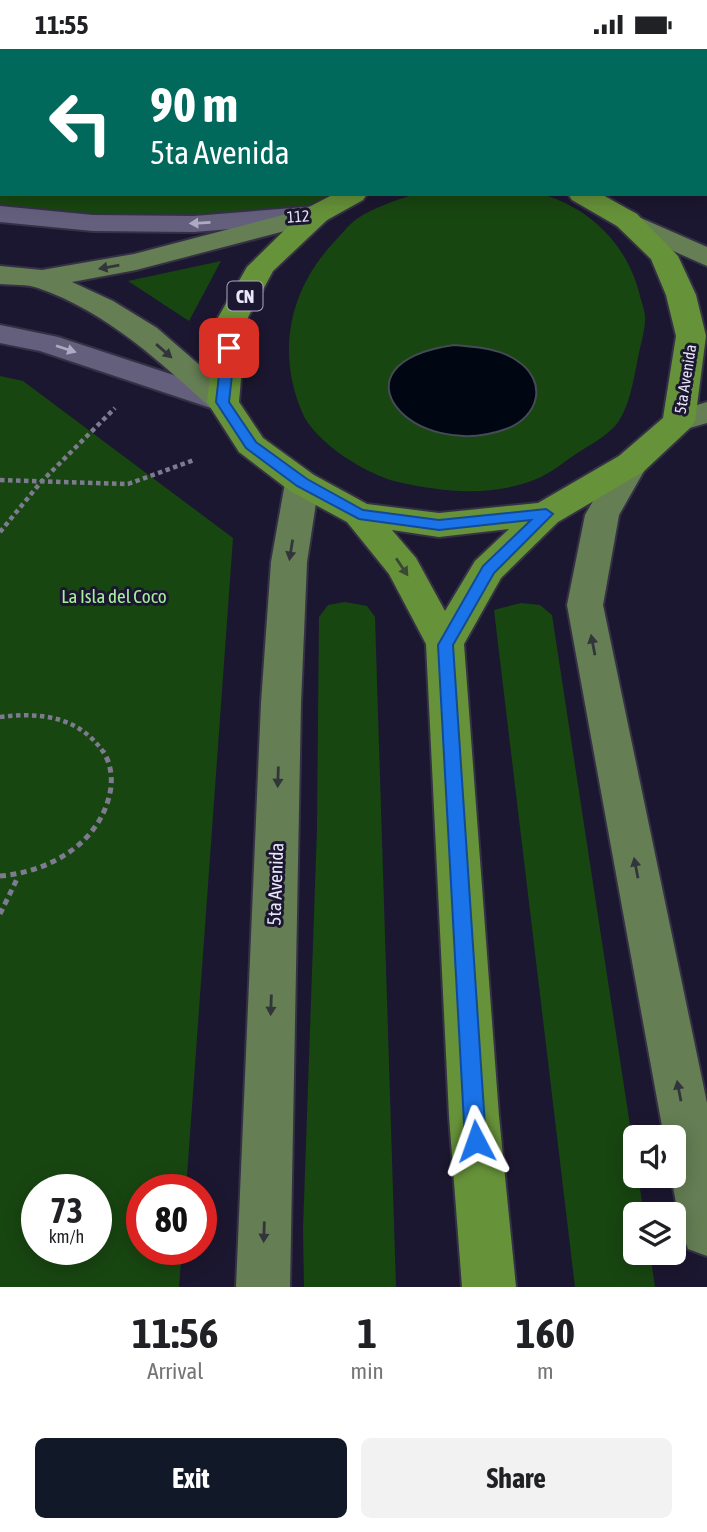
<!DOCTYPE html>
<html lang="en">
<head>
<meta charset="utf-8">
<style>
	:root { --surface:#fff; --page:#f2f2f2; --text:#202124; --muted:#757577; --accent:#111827 }
	body { margin:0; font-family:"Asap Condensed",sans-serif; background:var(--page); color:var(--text); height:100vh; display:flex; flex-direction:column; font-size:26px; white-space:nowrap }
	* { box-sizing:border-box; margin:0 }
	p { font-size:23px; color:var(--muted) }
	.icon { flex:none; width:38px; height:38px; fill:none; stroke:currentColor; stroke-width:2; stroke-linecap:round; stroke-linejoin:round }
	.map { position:relative; height:1238px; overflow:hidden }
	.drawer { display:flex; flex-direction:column; background:var(--surface); flex:1 }
	.drawer>* { flex:none }
	.guide { position:absolute; left:0px; top:0px; width:707px; height:147px; box-shadow:0 4px 18px #0003; background:#00695c; color:#fff; overflow:hidden }
	.buttons { position:absolute; left:623px; top:1076px; display:grid; gap:14px }
	.buttons a { display:grid; place-items:center; width:63px; height:63px; border-radius:10px; background:var(--surface); box-shadow:0 4px 18px #0003; font-size:35px }
	.speed { position:absolute; left:21px; top:1125px; display:flex; gap:14px; font-size:35px; font-weight:700; text-align:center }
	.speed>* { display:grid; place-content:center; width:91px; height:91px; border-radius:50%; background:var(--surface); box-shadow:0 4px 18px #0003; line-height:1 }
	.speed small { font-size:18px; font-weight:400 }
	.speed .limit { border:10px solid #d22; background:#fff; color:#111 }
	.pin { position:absolute; display:grid; place-items:center; width:60px; height:60px; color:#fff; margin:-30px; border-radius:14px; box-shadow:0 4px 10px #0006 }
	.me { position:absolute; width:77px; margin:-38px; rotate:356deg; stroke-linejoin:round; filter:drop-shadow(0 0 5px #0008) }
	.turn { display:flex; align-items:center; gap:24px; height:147px; padding:0 35px; font-size:32px }
	.turn .icon { width:91px; height:91px; stroke-width:2.5 }
	.turn b { display:block; font-size:49px; line-height:60px }
	.eta { display:flex; justify-content:space-evenly; align-items:center; height:119px; text-align:center }
	.eta b { font-size:42px; font-weight:700; line-height:49px }
	.action { display:flex; gap:14px; margin-top:auto; padding:14px 35px }
	.action a { flex:1; height:80px; border-radius:10px; background:var(--accent); color:#fff; font-size:28px; font-weight:700; line-height:80px; text-align:center }
	.action a+a { background:var(--page); color:var(--text) }
	.status { display:flex; justify-content:space-between; align-items:center; height:49px; padding:0 35px; background:var(--surface); direction:ltr }
	.status svg { height:19px; fill:currentColor }
	.map>svg:first-child { display:block }
	.green { fill:#184611; fill-rule:evenodd }
	.water { fill:#000712; stroke:#464a57; stroke-width:2 }
	.lines { fill:none; stroke-linecap:round; stroke-linejoin:round }
	.minor-casing { stroke:#353145; stroke-width:4 }
	.major-casing { stroke:#353145; stroke-width:4 }
	.highway-casing { stroke:#353145; stroke-width:4 }
	.path-far1 { stroke:#7e7b90; stroke-width:4.5; stroke-dasharray:4.5 3.5; stroke-linecap:butt }
	.path { stroke:#7e7b90; stroke-width:5; stroke-dasharray:6 4.5; stroke-linecap:butt }
	.minor { fill:#645f7d; fill-rule:evenodd }
	.major { fill:#657e54; fill-rule:evenodd }
	.highway { fill:#669239; fill-rule:evenodd }
	.oneway { fill:#adaac1 }
	.oneway2 { fill:#32363b }
	.oneway3 { fill:#3a4834 }
	.route { fill:#1a73e8; stroke:#114b97; stroke-width:2 }
	.labels { text-anchor:middle; dominant-baseline:central; stroke-width:6; stroke-linejoin:round; paint-order:stroke }
	.far-street-label { font-size:16px; fill:#e9e7f9; stroke:#1c1730 }
	.shield { fill:#1c1730; stroke:#aca9bd; stroke-width:2 }
	.shield-label { font-size:18px; font-weight:bold; fill:#e9e7f9 }
	.park-label { font-size:19px; fill:#a7ef9c; stroke:#1c1730 }
	.street-label { font-size:19px; fill:#e9e7f9; stroke:#1c1730 }
</style>
</head>
<body>
<div class="status"><b>11:55</b><svg viewBox="0 0 49 12"><path d="M0 12V9h3v3zM5 12V6h3v6zM10 12V3h3v9zM15 12V0h3v12zM26 1h20v11H26zM47 4h2v5h-2z"/></svg></div>
<div class="map">
<svg width="707" height="1238" viewBox="0 0 707 1238">
	<rect width="100%" height="100%" fill="#1c1730"/>
	<!-- green -->
	<path class="green" d="M 0,0 L 235,0 L 2,2 L 2,145 L 354,145 L 317,165 L 194,175 L 0,165 Z
		M 416,145 L 542,145 C 592,160 628,197 640,247 C 642,255 646,264 645,273 C 644,286 639,301 637,314 C 633,333 630,353 620,370 C 613,383 592,395 579,403 C 565,412 550,425 534,431 C 490,448 443,443 398,433 C 367,426 314,393 302,363 C 276,302 290,239 335,192 C 342,185 349,175 358,169 C 375,158 396,151 416,145 Z
		M 221,212 L 189,272 L 128,232 Z
		M 0,327 L 23,332 L 233,489 L 186,1141 L 142,1141 L 142,1200 L 182,1201 L 179,1238 L 0,1238 ZM 37,1141 L 96,1141 L 96,1200 L 37,1200 Z
		M 345,553 L 367,557 L 375,568 L 396,1238 L 304,1238 L 303,1180 L 317,780 L 319,568 L 328,556 Z
		M 521,554 L 540,556 L 552,566 L 635,1109 L 635,1127 L 638,1127 L 644,1165 L 635,1166 L 635,1204 L 650,1204 L 655,1238 L 575,1238 L 494,561 Z"/>
	<!-- water -->
	<path class="water" d="M 454,296 C 475,298 498,299 516,311 C 549,332 539,368 506,380 C 413,414 324,315 454,296 Z"/>
	<g class="lines">
		<defs>
			<path id="minor" d="M 0,157 L 93,166 L 194,167 L 317,157 L 327,159 L 331,165 L 327,171 L 317,173 L 194,183 L 93,182 L 0,173 Z
				M 0,276 L 58,288 L 234,346 L 239,353 L 234,360 L 223,363 L 40,302 L 0,294 Z"/>
			<path id="major" d="M 317,157 L 327,159 L 331,165 L 327,171 L 136,221 L 72,233 L 113,252 L 157,279 L 234,346 L 239,353 L 234,360 L 223,363 L 212,360 C 159,312 107,263 38,239 C 27,235 12,236 0,235 L 0,217 L 42,221 L 134,205 Z
				M 627,163 L 707,198 L 707,217 L 617,177 L 613,171 L 617,165 Z
				M 707,353 L 707,374 L 679,382 L 668,379 L 663,372 L 668,365 Z
				M 631,404 L 643,407 L 648,415 L 619,466 L 603,556 L 707,1054 L 707,1207 L 688,1200 L 681,1181 L 671,1127 L 674,1127 L 674,1088 L 664,1088 L 567,556 L 585,466 L 619,407 Z
				M 302,423 L 314,426 L 319,434 L 307,513 L 301,654 L 290,1238 L 236,1238 L 261,654 L 271,513 L 285,434 L 290,426 Z"/>
			<path id="highway" d="M 451,0 L 473,0 L 450,2 Z
				M 552,0 L 574,0 L 551,2 Z
				M 334,145 L 367,145 L 363,151 L 327,171 L 273,222 L 246,272 L 239,353 L 263,389 L 314,426 L 367,455 L 439,464 L 538,454 L 619,407 L 663,369 L 676,287 L 666,246 L 651,210 L 617,177 L 572,151 L 568,145 L 601,145 L 637,165 L 678,207 L 696,246 L 706,287 L 695,372 L 690,379 L 643,423 L 558,473 L 501,529 L 464,595 L 499,1067 L 516,1238 L 462,1238 L 449,1067 L 426,595 L 389,525 L 347,473 L 290,442 L 239,403 L 207,353 L 216,272 L 247,218 L 307,159 ZM 509,480 L 475,512 L 445,562 L 416,509 L 392,481 L 439,488 Z"/>
		</defs>
		<!-- minor casing -->
		<use href="#minor" class="minor-casing"/>
		<!-- major casing -->
		<use href="#major" class="major-casing"/>
		<!-- highway casing -->
		<use href="#highway" class="highway-casing"/>
		<!-- path-far1 -->
		<path class="path-far1" d="M 0,431 L 128,435 L 194,411
			M 0,483 L 41,433 L 115,359
			M 0,668 C 40,663 79,667 104,704"/>
		<!-- path -->
		<path class="path" d="M 0,827 C 49,823 99,795 110,744 C 113,729 111,715 103,702
			M 0,865 L 18,828"/>
		<!-- minor -->
		<use href="#minor" class="minor"/>
		<!-- major -->
		<use href="#major" class="major"/>
		<!-- highway -->
		<use href="#highway" class="highway"/>
	</g>
	<!-- one-way arrows -->
	<defs><path id="oneway-solid" d="M-6-.8H1V-3.2L6.5 0L1 3.2V.8H-6Z" transform="scale(1.75)"/></defs>
	<g class="oneway">
		<use href="#oneway-solid" transform="translate(200 174) rotate(177)"/>
		<use href="#oneway-solid" transform="translate(66 300) rotate(18)"/>
	</g>
	<g class="oneway2">
		<use href="#oneway-solid" transform="translate(109 218) rotate(170)"/>
		<use href="#oneway-solid" transform="translate(164 302) rotate(41)"/>
		<use href="#oneway-solid" transform="translate(291 501) rotate(99)"/>
		<use href="#oneway-solid" transform="translate(593 596) rotate(-101)"/>
		<use href="#oneway-solid" transform="translate(278 728) rotate(92)"/>
		<use href="#oneway-solid" transform="translate(636 819) rotate(-101)"/>
		<use href="#oneway-solid" transform="translate(271 956) rotate(92)"/>
		<use href="#oneway-solid" transform="translate(679 1042) rotate(-101)"/>
		<use href="#oneway-solid" transform="translate(264 1183) rotate(92)"/>
	</g>
	<use class="oneway3" href="#oneway-solid" transform="translate(402 518) rotate(56)"/>
	<!-- route -->
	<path class="route" d="M 229,295 L 235,299 L 229,353 L 256,393 L 307,430 L 363,461 L 439,471 L 546,460 L 553,465 L 494,524 L 453,596 L 486,1092 L 483,1099 L 476,1102 L 468,1099 L 465,1092 L 438,596 L 483,517 L 531,471 L 439,481 L 359,470 L 297,437 L 246,399 L 216,353 L 222,299 Z"/>
	<g class="labels">
		<!-- far-street labels -->
		<g class="far-street-label">
			<text transform="translate(298 167) rotate(-4)">112</text>
			<text transform="translate(685 330) rotate(-81)">5ta Avenida</text>
		</g>
		<!-- shield labels -->
		<rect class="shield" x="227.5" y="232.5" width="35" height="29" rx="5"/>
		<g class="shield-label">
			<text x="245" y="247">CN</text>
		</g>
		<!-- park labels -->
		<g class="park-label">
			<text x="114" y="547">La Isla del Coco</text>
		</g>
		<!-- street labels -->
		<g class="street-label">
			<text transform="translate(275 835) rotate(-88)">5ta Avenida</text>
		</g>
	</g>
</svg>
<div class="buttons">
<a><svg class="icon" aria-label="sound" viewBox="0 0 24 24"><path d="M4 9h4l5-4v14l-5-4H4zM17 9q2 3 0 6"/></svg></a>
<a><svg class="icon" aria-label="layers" viewBox="0 0 24 24"><path d="M12 4l9 5-9 5-9-5zM3 14l9 5 9-5"/></svg></a>
</div>
<div class="speed"><div>73<small>km/h</small></div><div class="limit">80</div></div>
<div class="pin" style="left:229px;top:299px;background:#d93025"><svg class="icon" aria-label="arrive" viewBox="0 0 24 24"><path d="M6 21V4h12l-3 4 3 4H6"/></svg></div>
<svg class="me" style="left:476px;top:1092px" viewBox="-20 -20 40 40"><path d="M0-17L14 15 0 8-14 15z" fill="#1a73e8" stroke="#fff" stroke-width="4"/></svg>
<div class="guide">
<div class="turn"><svg class="icon" aria-label="left" viewBox="0 0 24 24"><path d="M17 20v-9H6M10 6l-5 5 5 5"/></svg><div><b>90 m</b>5ta Avenida</div></div>
</div>
</div>
<section class="drawer">
<div class="eta">
<div><b>11:56</b><p>Arrival</p></div>
<div><b>1</b><p>min</p></div>
<div><b>160</b><p>m</p></div>
</div>
<div class="action"><a>Exit</a><a>Share</a></div>
</section>
</body>
</html>
